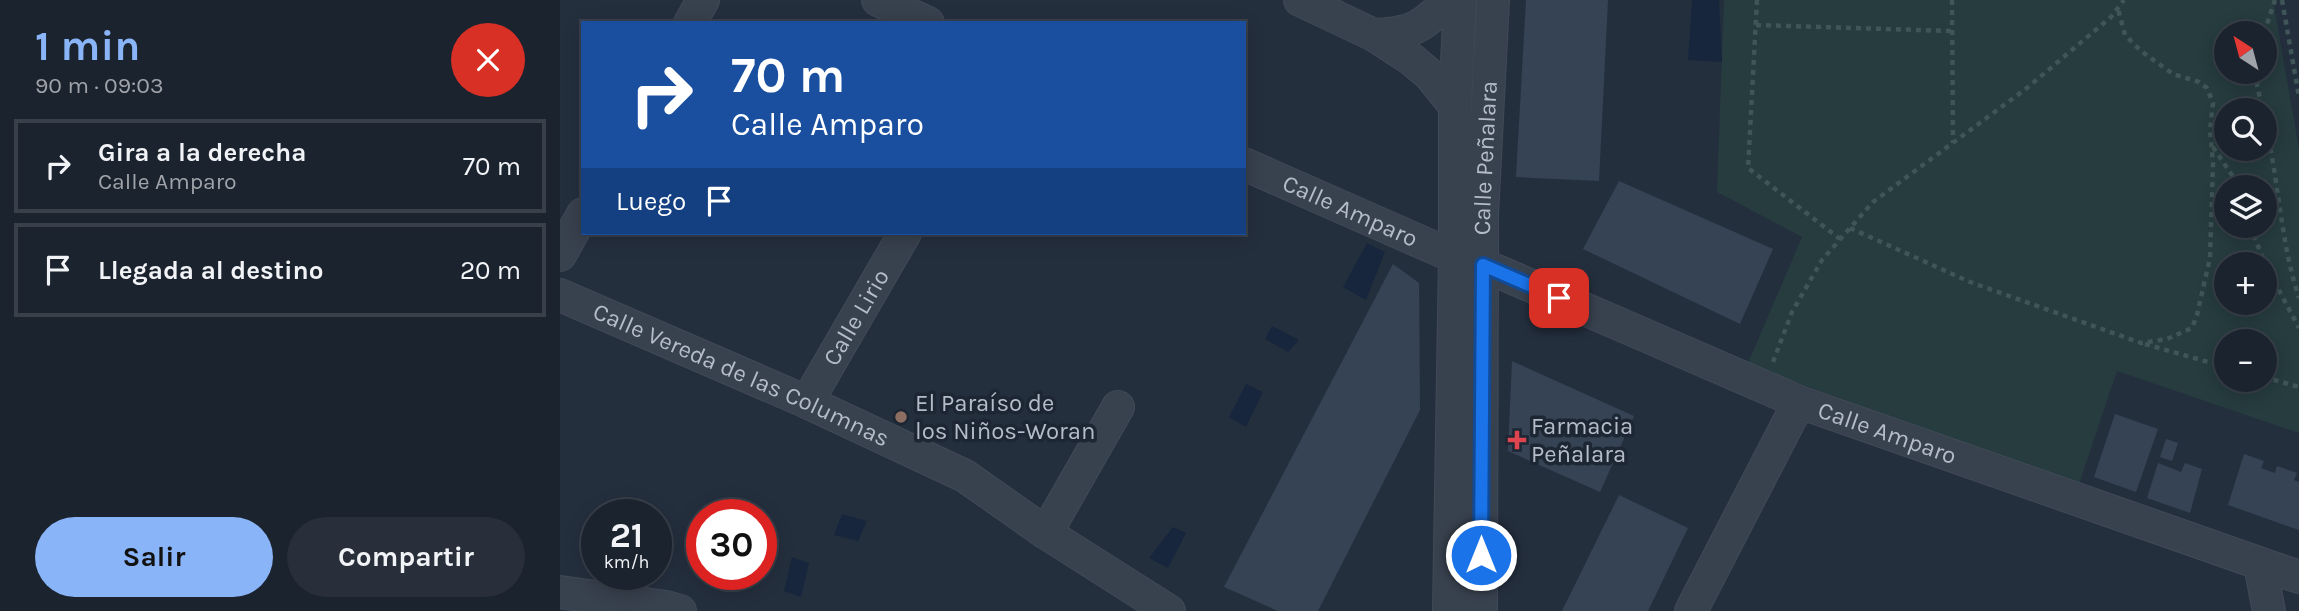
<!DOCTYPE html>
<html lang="es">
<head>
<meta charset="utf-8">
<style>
	:root { --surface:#1b232e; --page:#282f3a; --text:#f1f3f6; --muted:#a0a4aa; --line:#39404a; --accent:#8ab4f8 }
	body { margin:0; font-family:Karla,sans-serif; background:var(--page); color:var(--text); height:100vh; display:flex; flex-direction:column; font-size:26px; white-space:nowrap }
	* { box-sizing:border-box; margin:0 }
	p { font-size:23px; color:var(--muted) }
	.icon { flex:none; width:38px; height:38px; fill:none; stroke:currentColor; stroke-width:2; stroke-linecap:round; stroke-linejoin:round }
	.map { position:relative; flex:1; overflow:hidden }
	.details { display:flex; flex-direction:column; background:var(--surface); width:560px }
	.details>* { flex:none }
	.banner { position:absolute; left:21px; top:21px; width:665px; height:214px; border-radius:0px; box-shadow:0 4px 18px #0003,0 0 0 2px var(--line); background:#1a4fa0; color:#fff; overflow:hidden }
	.needle { width:46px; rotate:324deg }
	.controls { position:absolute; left:1654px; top:21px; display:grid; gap:14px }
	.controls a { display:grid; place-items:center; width:63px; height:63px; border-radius:50%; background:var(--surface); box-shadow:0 4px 18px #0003,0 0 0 2px var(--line); font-size:35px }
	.speed { position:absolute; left:21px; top:499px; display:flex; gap:14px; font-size:35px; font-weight:700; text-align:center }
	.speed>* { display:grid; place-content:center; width:91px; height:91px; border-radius:50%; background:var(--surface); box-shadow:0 4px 18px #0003,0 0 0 2px var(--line); line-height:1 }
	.speed small { font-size:18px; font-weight:400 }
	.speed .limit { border:10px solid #d22; background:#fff; color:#111 }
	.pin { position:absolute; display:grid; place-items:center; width:60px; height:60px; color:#fff; margin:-30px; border-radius:14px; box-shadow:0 4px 10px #0006 }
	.me { position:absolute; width:77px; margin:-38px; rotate:0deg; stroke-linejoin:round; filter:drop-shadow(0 0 5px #0008) }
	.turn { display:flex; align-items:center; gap:24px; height:147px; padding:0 35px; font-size:32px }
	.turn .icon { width:91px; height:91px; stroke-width:2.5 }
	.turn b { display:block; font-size:49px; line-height:60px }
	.then { display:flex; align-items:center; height:66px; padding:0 35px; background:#0003; gap:14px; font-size:26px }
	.round { display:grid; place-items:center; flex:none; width:74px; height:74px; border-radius:37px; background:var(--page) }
	.headline { display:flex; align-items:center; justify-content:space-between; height:119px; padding:0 35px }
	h1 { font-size:42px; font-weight:700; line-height:52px; color:var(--accent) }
	.primary-button { display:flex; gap:14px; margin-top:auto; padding:14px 35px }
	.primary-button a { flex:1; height:80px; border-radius:42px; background:var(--accent); color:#111; font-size:28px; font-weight:700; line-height:80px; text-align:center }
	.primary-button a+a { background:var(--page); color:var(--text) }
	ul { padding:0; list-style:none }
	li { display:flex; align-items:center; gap:21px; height:94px; margin:0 14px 10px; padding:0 21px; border:4px solid var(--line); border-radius:0px }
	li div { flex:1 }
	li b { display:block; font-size:26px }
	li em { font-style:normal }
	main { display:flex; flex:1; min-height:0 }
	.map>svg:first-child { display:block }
	.green { fill:#263c3f; fill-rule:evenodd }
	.water { fill:#17263c }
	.building { fill:#364354 }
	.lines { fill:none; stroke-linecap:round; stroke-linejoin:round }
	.minor-casing { stroke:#414a57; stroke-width:34 }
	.path { stroke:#3f5557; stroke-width:4.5; stroke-dasharray:5 5; stroke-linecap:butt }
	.minor { stroke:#38414e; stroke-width:32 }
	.route-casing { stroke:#114b97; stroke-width:18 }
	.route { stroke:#1a73e8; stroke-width:12 }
	.education-dot { fill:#8d6e63; stroke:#1d2633; stroke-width:2.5 }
	.health-dot { fill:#e0444e; stroke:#1d2633; stroke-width:2.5 }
	.labels { text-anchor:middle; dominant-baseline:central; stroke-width:7; stroke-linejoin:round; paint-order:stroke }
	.street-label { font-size:24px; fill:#b4bcc9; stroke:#1d2633 }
	.poi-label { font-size:24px; fill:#b4bcc9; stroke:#1d2633; text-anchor:start }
</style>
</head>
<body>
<main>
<section class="details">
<div class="headline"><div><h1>1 min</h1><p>90 m · 09:03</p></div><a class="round" style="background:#d93025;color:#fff"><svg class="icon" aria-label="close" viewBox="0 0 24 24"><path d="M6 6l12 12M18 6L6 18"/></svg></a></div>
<ul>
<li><svg class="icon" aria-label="right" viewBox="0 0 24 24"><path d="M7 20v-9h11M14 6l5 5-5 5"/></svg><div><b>Gira a la derecha</b><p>Calle Amparo</p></div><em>70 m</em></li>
<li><svg class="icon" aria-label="arrive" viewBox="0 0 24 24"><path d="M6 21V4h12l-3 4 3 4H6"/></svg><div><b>Llegada al destino</b></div><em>20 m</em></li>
</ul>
<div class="primary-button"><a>Salir</a><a>Compartir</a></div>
</section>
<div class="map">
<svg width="1739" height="611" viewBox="0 0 1739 611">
	<rect width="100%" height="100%" fill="#242f3e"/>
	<!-- green -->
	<path class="green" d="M 1164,0 L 1713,0 L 1739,149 L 1739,433 L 1557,371 L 1519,484 L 1229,380 L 1188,363 L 1242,237 L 1157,192 ZM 1666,33 L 1704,33 L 1704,72 L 1666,72 ZM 1666,110 L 1704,110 L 1704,149 L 1666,149 ZM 1666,187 L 1704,187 L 1704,226 L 1666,226 ZM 1666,264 L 1704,264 L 1704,303 L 1666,303 ZM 1666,341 L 1704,341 L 1704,380 L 1666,380 Z"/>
	<!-- water -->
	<path class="water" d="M 1132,0 L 1159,0 L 1162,62 L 1128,60 Z
		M 807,243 L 825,252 L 806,300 L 783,287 Z
		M 712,326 L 739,340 L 728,352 L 705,339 Z
		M 686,384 L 703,392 L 686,427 L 669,417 Z
		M 282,514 L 307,521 L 298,541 L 274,535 Z
		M 613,527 L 626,533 L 608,568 L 589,558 Z
		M 232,557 L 249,563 L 241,597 L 224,591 Z"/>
	<!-- building -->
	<path class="building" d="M 966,0 L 1048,0 L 1039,181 L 956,177 Z
		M 1059,181 L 1213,249 L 1180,324 L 1023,249 Z
		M 833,264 L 859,283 L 860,410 L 758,611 L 718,611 L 664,587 Z
		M 952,361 L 1074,416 L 1040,492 L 948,451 Z
		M 1555,414 L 1598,429 L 1576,492 L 1534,477 Z
		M 1606,439 L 1618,443 L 1612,461 L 1600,457 Z
		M 1684,454 L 1704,461 L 1701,468 L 1715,473 L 1717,466 L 1737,473 L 1734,480 L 1739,482 L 1739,530 L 1668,505 Z
		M 1598,463 L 1621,472 L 1625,463 L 1642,469 L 1630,513 L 1587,498 Z
		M 1059,495 L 1128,528 L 1088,611 L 1002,611 Z"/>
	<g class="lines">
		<defs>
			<g id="minor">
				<path d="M 318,0 L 368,23"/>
				<path d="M 740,0 L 814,35"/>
				<path d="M 889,0 C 861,28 853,33 814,35 L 851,59 L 870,75 L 895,106"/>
				<path d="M 130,23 L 143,0"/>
				<path id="s1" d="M 684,164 L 895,257"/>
				<path d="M 0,255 L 23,214"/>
				<path id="s2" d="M 923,265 L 1239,402 L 1739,577"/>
				<path id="s3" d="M 0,295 L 247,402 L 405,476 L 486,533 L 609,611"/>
				<path id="s4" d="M 247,402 L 345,233"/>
				<path d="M 486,533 L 558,407"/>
				<path d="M 1700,565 L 1709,611"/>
				<path d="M 0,592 L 106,607 L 120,611"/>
				<path d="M 889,611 L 895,257 L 895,106 L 900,0"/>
				<path id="s5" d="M 921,611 L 922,215 L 933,0"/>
				<path d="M 1131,611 L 1239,402"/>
			</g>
		</defs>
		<!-- minor casing -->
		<use href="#minor" class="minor-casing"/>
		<!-- path -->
		<path class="path" d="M 1197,0 L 1188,168 L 1280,239
			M 1392,0 L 1393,143
			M 1722,0 L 1739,97
			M 1196,25 L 1391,31
			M 1704,33 L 1715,0
			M 1698,72 L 1697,86 L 1703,110
			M 1704,119 C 1719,178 1720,241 1739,298
			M 1653,147 L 1676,181 L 1678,187
			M 1690,226 L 1706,266 L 1739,328
			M 1290,228 L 1410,282 L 1581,343 L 1607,339 L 1632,328 L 1637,315 L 1650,258 L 1653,163 L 1650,130 L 1653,103 L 1647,88 L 1639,82 L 1613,74 L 1581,51 L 1565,35 L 1558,9
			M 1585,344 L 1666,367
			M 1213,362 L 1232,312 L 1262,260 L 1313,202 L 1467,88 L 1551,17 L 1564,0
			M 1704,377 L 1739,387"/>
		<!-- minor -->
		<use href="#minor" class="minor"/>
	</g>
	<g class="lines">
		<defs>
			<path id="route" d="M 921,555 L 923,265 L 999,298"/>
		</defs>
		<!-- route casing -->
		<use href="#route" class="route-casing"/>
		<!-- route -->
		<use href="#route" class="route"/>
	</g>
	<!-- markers -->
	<circle class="education-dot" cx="341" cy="417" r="7"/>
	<path class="health-dot" d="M953.5 429.5h7v7h7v7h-7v7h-7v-7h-7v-7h7z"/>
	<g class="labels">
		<!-- street labels -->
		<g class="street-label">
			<text stroke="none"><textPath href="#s5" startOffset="453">Calle Peñalara</textPath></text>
			<text stroke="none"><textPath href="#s1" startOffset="116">Calle Amparo</textPath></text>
			<text stroke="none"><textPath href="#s4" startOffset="98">Calle Lirio</textPath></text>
			<text stroke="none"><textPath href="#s3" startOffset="198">Calle Vereda de las Columnas</textPath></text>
			<text stroke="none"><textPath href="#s2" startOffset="438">Calle Amparo</textPath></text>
		</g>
		<!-- poi labels -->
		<g class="poi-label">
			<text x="355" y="403">El Paraíso de<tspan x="355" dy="28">los Niños-Woran</tspan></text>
			<text x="971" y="426">Farmacia<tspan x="971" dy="28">Peñalara</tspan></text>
		</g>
	</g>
</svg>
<div class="controls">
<a><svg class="needle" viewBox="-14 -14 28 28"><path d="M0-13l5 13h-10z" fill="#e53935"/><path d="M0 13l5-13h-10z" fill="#a0a4aa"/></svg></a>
<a><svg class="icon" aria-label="search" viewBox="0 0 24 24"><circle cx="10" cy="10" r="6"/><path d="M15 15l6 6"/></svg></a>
<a><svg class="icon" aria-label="layers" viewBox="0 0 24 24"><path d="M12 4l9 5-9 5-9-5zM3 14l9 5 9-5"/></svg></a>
<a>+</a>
<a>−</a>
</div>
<div class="speed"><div>21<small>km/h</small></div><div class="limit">30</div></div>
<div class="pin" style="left:999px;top:298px;background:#d93025"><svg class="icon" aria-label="arrive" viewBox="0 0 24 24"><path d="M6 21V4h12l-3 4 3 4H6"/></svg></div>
<svg class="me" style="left:921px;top:555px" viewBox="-20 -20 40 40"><circle r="17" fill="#1a73e8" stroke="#fff" stroke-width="3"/><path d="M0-11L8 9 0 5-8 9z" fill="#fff"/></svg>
<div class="banner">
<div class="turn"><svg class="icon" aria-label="right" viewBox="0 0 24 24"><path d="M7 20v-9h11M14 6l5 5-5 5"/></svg><div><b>70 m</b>Calle Amparo</div></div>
<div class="then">Luego<svg class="icon" aria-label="arrive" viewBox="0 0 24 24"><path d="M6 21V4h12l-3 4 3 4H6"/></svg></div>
</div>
</div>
</main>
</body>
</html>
